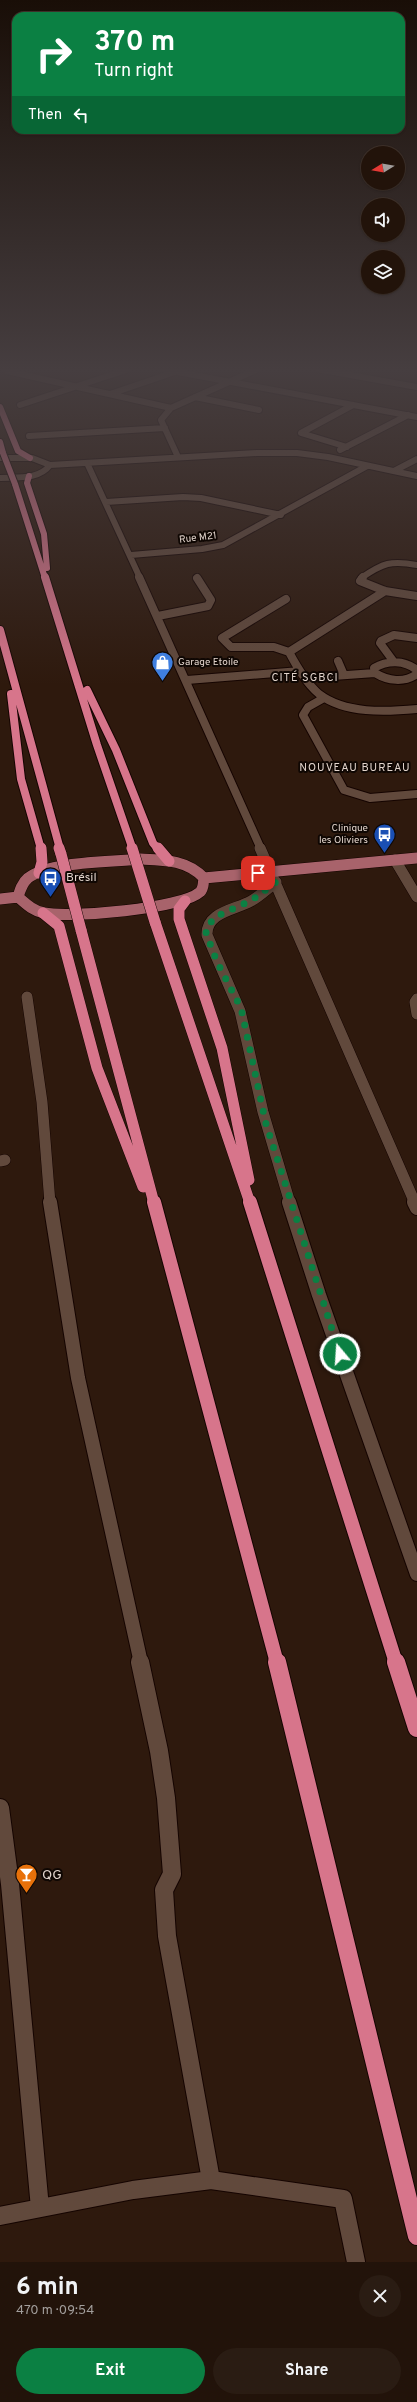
<!DOCTYPE html>
<html lang="en">
<head>
<meta charset="utf-8">
<style>
	:root { --surface:#22130a; --page:#2a1c13; --text:#f1f3f6; --muted:#a29e9c; --line:#3f322b; --accent:#0b8043 }
	body { margin:0; font-family:Overpass,sans-serif; background:var(--page); color:var(--text); height:100vh; display:flex; flex-direction:column; font-size:15px; white-space:nowrap }
	* { box-sizing:border-box; margin:0 }
	p { font-size:13px; color:var(--muted) }
	.icon { flex:none; width:22px; height:22px; fill:none; stroke:currentColor; stroke-width:2; stroke-linecap:round; stroke-linejoin:round }
	.map { position:relative; height:2262px; overflow:hidden }
	.details { display:flex; flex-direction:column; background:var(--surface); flex:1 }
	.details>* { flex:none }
	.banner { position:absolute; left:12px; top:12px; width:393px; height:122px; border-radius:12px; box-shadow:0 1px 3px #0004,0 0 0 1px var(--line); background:#0b8043; color:#fff; overflow:hidden }
	.needle { width:26px; rotate:259deg }
	.buttons { position:absolute; left:361px; top:146px; display:grid; gap:8px }
	.buttons a { display:grid; place-items:center; width:44px; height:44px; border-radius:50%; background:var(--surface); box-shadow:0 1px 3px #0004,0 0 0 1px var(--line); font-size:20px }
	.pin { position:absolute; display:grid; place-items:center; width:34px; height:34px; color:#fff; margin:-17px; border-radius:8px; box-shadow:0 2px 6px #0006 }
	.me { position:absolute; width:44px; margin:-22px; rotate:342deg; stroke-linejoin:round; filter:drop-shadow(0 0 3px #0008) }
	.turn { display:flex; align-items:center; gap:14px; height:84px; padding:0 16px; font-size:18px }
	.turn .icon { width:52px; height:52px; stroke-width:2.5 }
	.turn b { display:block; font-size:28px; line-height:34px }
	.then { display:flex; align-items:center; height:38px; padding:0 16px; background:#0003; gap:8px; font-size:15px }
	.round { display:grid; place-items:center; flex:none; width:42px; height:42px; border-radius:21px; background:var(--page) }
	.summary { display:flex; align-items:center; justify-content:space-between; height:68px; padding:0 16px }
	h1 { font-size:24px; font-weight:700; line-height:30px }
	.action { display:flex; gap:8px; margin-top:auto; padding:8px 16px }
	.action a { flex:1; height:46px; border-radius:24px; background:var(--accent); color:#fff; font-size:16px; font-weight:700; line-height:46px; text-align:center }
	.action a+a { background:var(--page); color:var(--text) }
	.map>svg:first-child { display:block }
	.lines { fill:none; stroke-linecap:round; stroke-linejoin:round }
	.minor-far4-casing { stroke:#150400; stroke-width:8 }
	.minor-far3-casing { stroke:#150400; stroke-width:10 }
	.minor-far2-casing { stroke:#150400; stroke-width:12 }
	.minor-far1-casing { stroke:#150400; stroke-width:16 }
	.minor-casing { stroke:#150400; stroke-width:20 }
	.major-casing { stroke:#150400; stroke-width:12 }
	.highway-far4-casing { stroke:#150400; stroke-width:8 }
	.highway-far3-casing { stroke:#150400; stroke-width:10 }
	.highway-far2-casing { stroke:#150400; stroke-width:12 }
	.highway-far1-casing { stroke:#150400; stroke-width:16 }
	.highway-casing { stroke:#150400; stroke-width:20 }
	.minor-far4 { stroke:#61493c; stroke-width:6 }
	.minor-far3 { stroke:#61493c; stroke-width:8 }
	.minor-far2 { stroke:#61493c; stroke-width:11 }
	.minor-far1 { stroke:#61493c; stroke-width:14 }
	.minor { stroke:#61493c; stroke-width:18 }
	.major { stroke:#a8636b; stroke-width:11 }
	.highway-far4 { stroke:#d7758b; stroke-width:6 }
	.highway-far3 { stroke:#d7758b; stroke-width:8 }
	.highway-far2 { stroke:#d7758b; stroke-width:11 }
	.highway-far1 { stroke:#d7758b; stroke-width:14 }
	.highway { stroke:#d7758b; stroke-width:18 }
	.highway-bridge-far2-casing { stroke:#150400; stroke-width:8; stroke-linecap:butt }
	.highway-bridge-far1-casing { stroke:#150400; stroke-width:10; stroke-linecap:butt }
	.highway-bridge-casing { stroke:#150400; stroke-width:12; stroke-linecap:butt }
	.highway-bridge-far2 { stroke:#d7758b; stroke-width:6 }
	.highway-bridge-far1 { stroke:#d7758b; stroke-width:8 }
	.highway-bridge { stroke:#d7758b; stroke-width:11 }
	.route { stroke:#0b8043; stroke-width:7; stroke-dasharray:0 12.6 }
	.labels { text-anchor:middle; dominant-baseline:central; stroke-width:4; stroke-linejoin:round; paint-order:stroke }
	.far-street-label { font-size:10px; fill:#e2d4cc; stroke:#0f0703 }
	.far-poi-label { font-size:10px; fill:#e2d4cc; stroke:#0f0703; text-anchor:start }
	.far-neighbourhood-label { font-size:11px; letter-spacing:1px; fill:#e2d4cc; stroke:#0f0703 }
	.poi-label { font-size:12px; fill:#e2d4cc; stroke:#0f0703; text-anchor:start }
	.near-poi-label { font-size:14px; fill:#e2d4cc; stroke:#0f0703; text-anchor:start }
</style>
</head>
<body>
<div class="map">
<svg width="417" height="2262" viewBox="0 0 417 2262">
	<rect width="100%" height="100%" fill="#2e190d"/>
	<g class="lines">
		<defs>
			<path id="minor-far4" d="M 7,369 L 7,371 L 171,408
				M 162,369 L 417,417
				M 317,369 L 417,387
				M 110,394 L 175,372
				M 195,397 L 259,410
				M 20,405 L 129,369
				M 29,436 L 165,428
				M 347,447 L 301,433 L 353,405
				M 340,450 L 408,415
				M 178,457 L 161,420 L 171,408 L 258,369
				M 0,458 L 32,458 L 50,465 C 39,480 17,477 0,478
				M 87,463 L 140,578
				M 50,465 L 257,453 L 297,453 L 328,457 L 417,476
				M 394,471 L 417,459
				M 106,502 L 183,497 L 201,498 L 281,515
				M 131,555 L 202,549 L 223,545 L 367,466
				M 361,578 C 383,563 391,560 417,565"/>
			<path id="minor-far3" d="M 139,577 L 261,849
				M 363,577 L 360,581 L 385,591 L 417,596
				M 385,591 L 289,652 C 297,667 306,683 319,694 C 345,714 386,712 417,709
				M 286,599 L 222,638 L 231,647 L 274,647 L 289,652
				M 158,616 L 208,606 L 211,600 L 197,578
				M 338,661 L 344,675
				M 394,662 L 380,643 L 381,641 L 394,635 L 417,638
				M 375,673 L 374,668 C 388,660 404,660 417,670
				M 375,673 C 388,681 404,683 417,674
				M 305,678 L 375,673
				M 187,680 L 300,671
				M 324,698 L 308,707 L 303,715 L 344,790 L 370,798 L 417,794"/>
			<path id="minor-far2" d="M 260,848 L 415,1203
				M 395,860 L 417,897
				M 276,882 C 268,888 260,896 251,901 C 235,910 206,912 207,935 L 240,1011 L 263,1112 L 290,1203
				M 27,997 L 42,1102 L 50,1203
				M 417,999 L 415,1002 L 417,1014
				M 0,1161 L 5,1160"/>
			<path id="minor-far1" d="M 50,1202 L 78,1378 L 141,1663
				M 289,1202 L 319,1295 L 417,1574
				M 414,1202 L 417,1208"/>
			<path id="minor" d="M 140,1662 L 159,1751 L 166,1798 L 172,1874 L 164,1890 L 167,1936 L 211,2180 L 343,2199 L 356,2262
				M 0,1808 L 10,1884 L 40,2208
				M 0,2216 L 133,2190 L 211,2180"/>
			<path id="major" d="M 141,859 C 165,860 187,860 204,878 C 203,883 204,888 200,892 C 181,909 70,918 44,913 C 33,911 26,904 18,897 C 20,890 22,883 28,878 C 50,861 113,862 141,859 Z
				M 204,878 L 417,858
				M 0,899 L 18,897"/>
			<path id="highway-far4" d="M 0,407 L 18,451 L 30,458
				M 0,442 L 3,453
				M 29,476 L 27,483 L 44,534 L 47,568
				M 15,484 L 45,578"/>
			<path id="highway-far3" d="M 45,577 L 97,745 L 132,847
				M 0,630 L 60,849
				M 87,690 L 116,750 L 153,843 L 158,849
				M 11,694 L 21,779 L 41,849"/>
			<path id="highway-far2" d="M 59,848 L 61,854
				M 158,848 L 169,861
				M 39,873 L 42,862 L 41,848
				M 185,901 L 179,909 L 179,919 L 222,1048 L 249,1180
				M 43,913 L 59,926 L 97,1068 L 143,1187
				M 155,922 L 250,1203
				M 81,930 L 154,1203"/>
			<path id="highway-far1" d="M 154,1202 L 277,1663
				M 250,1202 L 396,1663"/>
			<path id="highway" d="M 277,1662 L 417,2236
				M 396,1662 L 417,1728"/>
		</defs>
		<!-- minor-far4 casing -->
		<use href="#minor-far4" class="minor-far4-casing"/>
		<!-- minor-far3 casing -->
		<use href="#minor-far3" class="minor-far3-casing"/>
		<!-- minor-far2 casing -->
		<use href="#minor-far2" class="minor-far2-casing"/>
		<!-- minor-far1 casing -->
		<use href="#minor-far1" class="minor-far1-casing"/>
		<!-- minor casing -->
		<use href="#minor" class="minor-casing"/>
		<!-- major casing -->
		<use href="#major" class="major-casing"/>
		<!-- highway-far4 casing -->
		<use href="#highway-far4" class="highway-far4-casing"/>
		<!-- highway-far3 casing -->
		<use href="#highway-far3" class="highway-far3-casing"/>
		<!-- highway-far2 casing -->
		<use href="#highway-far2" class="highway-far2-casing"/>
		<!-- highway-far1 casing -->
		<use href="#highway-far1" class="highway-far1-casing"/>
		<!-- highway casing -->
		<use href="#highway" class="highway-casing"/>
		<!-- minor-far4 -->
		<use href="#minor-far4" class="minor-far4"/>
		<!-- minor-far3 -->
		<use href="#minor-far3" class="minor-far3"/>
		<!-- minor-far2 -->
		<use href="#minor-far2" class="minor-far2"/>
		<!-- minor-far1 -->
		<use href="#minor-far1" class="minor-far1"/>
		<!-- minor -->
		<use href="#minor" class="minor"/>
		<!-- major -->
		<use href="#major" class="major"/>
		<!-- highway-far4 -->
		<use href="#highway-far4" class="highway-far4"/>
		<!-- highway-far3 -->
		<use href="#highway-far3" class="highway-far3"/>
		<!-- highway-far2 -->
		<use href="#highway-far2" class="highway-far2"/>
		<!-- highway-far1 -->
		<use href="#highway-far1" class="highway-far1"/>
		<!-- highway -->
		<use href="#highway" class="highway"/>
		<defs>
			<path id="highway-bridge-far2" d="M 3,453 L 15,484"/>
			<path id="highway-bridge-far1" d="M 132,847 L 133,849"/>
			<path id="highway-bridge" d="M 132,848 L 155,922
				M 61,854 L 81,930"/>
		</defs>
		<!-- highway-bridge-far2 casing -->
		<use href="#highway-bridge-far2" class="highway-bridge-far2-casing"/>
		<!-- highway-bridge-far1 casing -->
		<use href="#highway-bridge-far1" class="highway-bridge-far1-casing"/>
		<!-- highway-bridge casing -->
		<use href="#highway-bridge" class="highway-bridge-casing"/>
		<!-- highway-bridge-far2 -->
		<use href="#highway-bridge-far2" class="highway-bridge-far2"/>
		<!-- highway-bridge-far1 -->
		<use href="#highway-bridge-far1" class="highway-bridge-far1"/>
		<!-- highway-bridge -->
		<use href="#highway-bridge" class="highway-bridge"/>
	</g>
	<!-- sky -->
	<linearGradient id="sky" x2="0" y2="1"><stop stop-color="#190e07"/><stop offset="0.54" stop-color="#463e40"/><stop offset="1" stop-color="#463e40" stop-opacity="0"/></linearGradient>
	<rect width="417" height="685" fill="url(#sky)"/>
	<g class="lines">
		<!-- route -->
		<path class="route" d="M 258,873 L 271,872 L 276,882 L 252,900 L 217,916 L 207,926 L 206,933 L 217,962 L 241,1008 L 266,1124 L 340,1354"/>
	</g>
	<!-- icons -->
	<defs>
		<symbol id="shop-pin" viewBox="-11 -11 22 30"><path d="M0 17L-7.5 6A9.5 9.5 0 1 1 7.5 6Z" fill="#3f7fe0" stroke="#0f0703"/><path d="M-5-2.5h2.3a2.7 3.5 0 0 1 5.4 0H5L5.5 6h-11ZM-1.5-2.5h3a1.5 2.3 0 0 0-3 0Z" fill="#fff"/></symbol>
		<symbol id="bus-pin" viewBox="-11 -11 22 30"><path d="M0 17L-7.5 6A9.5 9.5 0 1 1 7.5 6Z" fill="#1a4fb4" stroke="#0f0703"/><path d="M-5-6H5V4H4V6H2V4H-2V6H-4V4H-5ZM-3.5-4V0h7V-4ZM-3.5 1.2v1.5H-2V1.2ZM2 1.2v1.5H3.5V1.2Z" fill="#fff"/></symbol>
		<symbol id="bar-pin" viewBox="-11 -11 22 30"><path d="M0 17L-7.5 6A9.5 9.5 0 1 1 7.5 6Z" fill="#e8710a" stroke="#0f0703"/><path d="M-6-5H6L.8 .8V4.5H3.5V6h-7V4.5H-.8V.8Z" fill="#fff"/></symbol>
	</defs>
	<g fill-rule="evenodd">
		<use href="#shop-pin" x="150" y="650" width="25" height="34"/>
		<use href="#bus-pin" x="372" y="822" width="25" height="34"/>
		<use href="#bus-pin" x="38" y="866" width="25" height="34"/>
		<use href="#bar-pin" x="14" y="1862" width="25" height="34"/>
	</g>
	<g class="labels">
		<!-- far-street labels -->
		<g class="far-street-label">
			<text transform="translate(198 538) rotate(-7)">Rue M21</text>
		</g>
		<!-- far-poi labels -->
		<g class="far-poi-label">
			<text x="178" y="662">Garage Etoile</text>
			<text x="368" y="828" text-anchor="end">Clinique<tspan x="368" dy="12">les Oliviers</tspan></text>
		</g>
		<!-- far-neighbourhood labels -->
		<g class="far-neighbourhood-label">
			<text x="305" y="678">CITÉ SGBCI</text>
			<text x="355" y="768">NOUVEAU BUREAU</text>
		</g>
		<!-- poi labels -->
		<g class="poi-label">
			<text x="66" y="878">Brésil</text>
		</g>
		<!-- near-poi labels -->
		<g class="near-poi-label">
			<text x="42" y="1875">QG</text>
		</g>
	</g>
</svg>
<div class="buttons">
<a><svg class="needle" viewBox="-14 -14 28 28"><path d="M0-13l5 13h-10z" fill="#e53935"/><path d="M0 13l5-13h-10z" fill="#a29e9c"/></svg></a>
<a><svg class="icon" aria-label="sound" viewBox="0 0 24 24"><path d="M4 9h4l5-4v14l-5-4H4zM17 9q2 3 0 6"/></svg></a>
<a><svg class="icon" aria-label="layers" viewBox="0 0 24 24"><path d="M12 4l9 5-9 5-9-5zM3 14l9 5 9-5"/></svg></a>
</div>
<div class="pin" style="left:258px;top:873px;background:#d93025"><svg class="icon" aria-label="arrive" viewBox="0 0 24 24"><path d="M6 21V4h12l-3 4 3 4H6"/></svg></div>
<svg class="me" style="left:340px;top:1354px" viewBox="-20 -20 40 40"><circle r="17" fill="#0b8043" stroke="#fff" stroke-width="3"/><path d="M0-11L8 9 0 5-8 9z" fill="#fff"/></svg>
<div class="banner">
<div class="turn"><svg class="icon" aria-label="right" viewBox="0 0 24 24"><path d="M7 20v-9h11M14 6l5 5-5 5"/></svg><div><b>370 m</b>Turn right</div></div>
<div class="then">Then<svg class="icon" aria-label="left" viewBox="0 0 24 24"><path d="M17 20v-9H6M10 6l-5 5 5 5"/></svg></div>
</div>
</div>
<section class="details">
<div class="summary"><div><h1>6 min</h1><p>470 m · 09:54</p></div><a class="round"><svg class="icon" aria-label="close" viewBox="0 0 24 24"><path d="M6 6l12 12M18 6L6 18"/></svg></a></div>
<div class="action"><a>Exit</a><a>Share</a></div>
</section>
</body>
</html>
